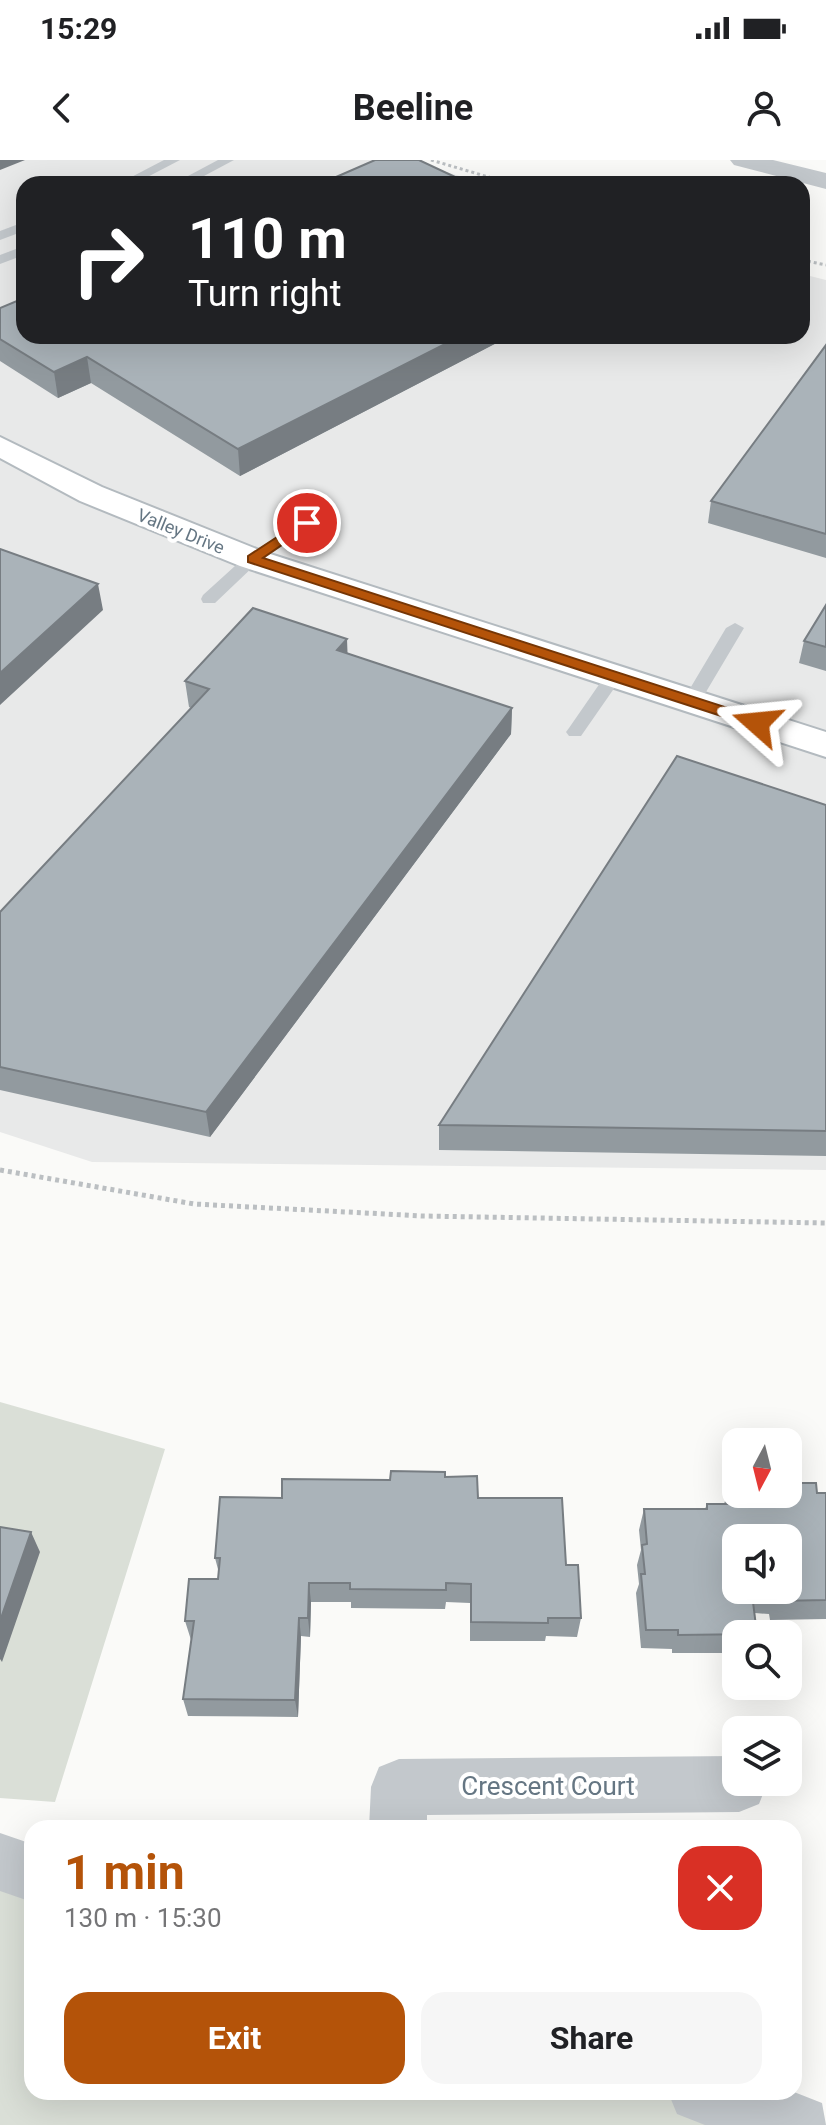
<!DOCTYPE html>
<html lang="en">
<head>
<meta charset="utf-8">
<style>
	:root { --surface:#fff; --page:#f6f6f6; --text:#202124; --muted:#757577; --accent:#b45309 }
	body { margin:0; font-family:Roboto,sans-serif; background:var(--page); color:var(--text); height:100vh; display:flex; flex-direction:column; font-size:30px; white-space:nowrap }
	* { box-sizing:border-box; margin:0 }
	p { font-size:26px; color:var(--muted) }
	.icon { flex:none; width:44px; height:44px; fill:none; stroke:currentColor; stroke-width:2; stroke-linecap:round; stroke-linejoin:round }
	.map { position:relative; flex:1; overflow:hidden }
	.side { position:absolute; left:24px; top:1660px; width:778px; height:280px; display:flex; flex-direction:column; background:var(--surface); border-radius:24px; box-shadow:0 8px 32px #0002 }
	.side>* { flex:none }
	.guide { position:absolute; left:16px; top:16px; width:794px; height:168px; border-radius:24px; box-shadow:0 8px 32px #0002; background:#202124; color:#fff; overflow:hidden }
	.needle { width:52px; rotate:187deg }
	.tools { position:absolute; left:722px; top:1268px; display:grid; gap:16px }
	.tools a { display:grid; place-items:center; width:80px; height:80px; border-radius:16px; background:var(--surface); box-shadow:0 8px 32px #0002; font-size:40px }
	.pin { position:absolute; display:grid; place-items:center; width:68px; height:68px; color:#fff; margin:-34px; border:4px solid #fff; border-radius:50%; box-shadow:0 2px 8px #0007 }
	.me { position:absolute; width:88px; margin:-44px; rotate:288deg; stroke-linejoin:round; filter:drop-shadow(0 0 6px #0008) }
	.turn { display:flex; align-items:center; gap:28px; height:168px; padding:0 40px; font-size:36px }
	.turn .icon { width:104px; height:104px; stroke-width:2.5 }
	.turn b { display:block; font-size:56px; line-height:68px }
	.round { display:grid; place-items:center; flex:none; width:84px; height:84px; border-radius:24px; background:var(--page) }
	.head { display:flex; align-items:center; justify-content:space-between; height:136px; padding:0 40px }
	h1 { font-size:48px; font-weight:700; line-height:60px; color:var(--accent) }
	.cta { display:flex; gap:16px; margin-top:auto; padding:16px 40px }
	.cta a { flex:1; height:92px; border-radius:24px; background:var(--accent); color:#fff; font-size:32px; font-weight:700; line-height:92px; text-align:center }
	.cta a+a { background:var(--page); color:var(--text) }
	.status { display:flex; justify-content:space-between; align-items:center; height:56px; padding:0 40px; background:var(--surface); direction:ltr }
	.status svg { height:22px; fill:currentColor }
	header { display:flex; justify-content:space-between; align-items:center; height:104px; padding:0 40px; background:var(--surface); font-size:36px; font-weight:700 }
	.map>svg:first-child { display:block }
	.built { fill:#e8e9e9 }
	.green { fill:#dadfd7 }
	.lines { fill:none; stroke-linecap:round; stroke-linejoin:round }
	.secondary-casing { stroke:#b3babf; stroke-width:4 }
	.path-far1 { stroke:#bbbfc2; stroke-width:3; stroke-dasharray:3 3; stroke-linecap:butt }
	.path { stroke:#bbbfc2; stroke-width:5; stroke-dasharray:4 4; stroke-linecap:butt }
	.service { fill:#c3c8cc; fill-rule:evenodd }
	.minor { fill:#c3c8cc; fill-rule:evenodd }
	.tertiary { fill:#c3c8cc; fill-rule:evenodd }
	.secondary { fill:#fff; fill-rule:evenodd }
	.wall { fill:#929a9f }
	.shaded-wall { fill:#777d82 }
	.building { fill:#aab3b9; stroke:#777d82; stroke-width:2; fill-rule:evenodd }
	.route { fill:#b45309; stroke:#753606; stroke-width:2 }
	.labels { text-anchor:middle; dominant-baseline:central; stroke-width:8; stroke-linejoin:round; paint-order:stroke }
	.far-street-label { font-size:18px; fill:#657683; stroke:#fff }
	.near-street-label { font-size:26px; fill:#657683; stroke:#fff }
</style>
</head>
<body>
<div class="status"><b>15:29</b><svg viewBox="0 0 49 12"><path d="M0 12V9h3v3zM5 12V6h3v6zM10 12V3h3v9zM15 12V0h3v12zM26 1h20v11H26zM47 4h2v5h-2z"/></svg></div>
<header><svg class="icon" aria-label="back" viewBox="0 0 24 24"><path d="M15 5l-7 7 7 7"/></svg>Beeline<svg class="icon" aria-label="person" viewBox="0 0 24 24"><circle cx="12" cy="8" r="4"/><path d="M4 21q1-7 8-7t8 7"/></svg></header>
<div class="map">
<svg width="826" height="1965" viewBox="0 0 826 1965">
	<rect width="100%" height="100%" fill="#fafaf8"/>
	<!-- built -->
	<path class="built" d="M 0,0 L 408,0 L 485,24 L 24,24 L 24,176 L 802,176 L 802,114 L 826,120 L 826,1010 L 92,1002 L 0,972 Z"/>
	<!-- green -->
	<path class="green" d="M 0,1242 L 165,1289 L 55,1642 L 0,1638 Z
		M 0,1702 L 32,1713 L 32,1932 L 699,1932 L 800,1965 L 0,1965 Z"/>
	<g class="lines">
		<defs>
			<path id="secondary" d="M 0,277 L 102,327 L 264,392 L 826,572 L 826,597 L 240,406 L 80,341 L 0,298 Z"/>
		</defs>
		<!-- secondary casing -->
		<use href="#secondary" class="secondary-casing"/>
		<!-- path-far1 -->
		<path class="path-far1" d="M 431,0 L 512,24
			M 802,100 L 826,105"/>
		<!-- path -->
		<path class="path" d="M 0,1010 L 194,1044 L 423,1056 L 826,1063"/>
		<!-- service -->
		<path class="service" d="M 164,0 L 180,0 L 134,24 L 118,24 Z
			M 218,0 L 234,0 L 189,24 L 173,24 Z
			M 24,62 L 24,71 L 0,80 L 0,71 Z
			M 24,86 L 24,95 L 0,104 L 0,95 Z
			M 307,358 L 315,363 L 313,366 L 258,402 L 215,443 L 203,443 L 201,439 L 203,435 L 246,396 Z
			M 735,463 L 744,468 L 700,542 L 697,546 L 685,546 L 682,542 L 726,468 Z
			M 613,511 L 622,517 L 581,576 L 569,576 L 566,572 L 569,568 L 607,513 Z"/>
		<!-- minor -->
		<path class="minor" d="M 736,1596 L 736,1622 L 767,1624 L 759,1644 L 739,1652 L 427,1655 L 427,1668 L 369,1668 L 371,1627 L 379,1607 L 399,1599 Z"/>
		<!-- tertiary -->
		<path class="tertiary" d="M 730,0 L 773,0 L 826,13 L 826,29 L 734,5 Z
			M 0,1673 L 32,1684 L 32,1742 L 0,1731 Z
			M 668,1932 L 794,1932 L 822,1943 L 826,1965 L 705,1965 L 677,1954 Z"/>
		<!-- secondary -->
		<use href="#secondary" class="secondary"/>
	</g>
	<!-- wall -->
	<path class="wall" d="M 0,148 L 24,176 L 510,176 L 240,316 L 91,223 L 58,238 L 0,201 Z
		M 826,185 L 826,398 L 708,363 L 711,341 Z
		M 826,446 L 826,511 L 799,503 L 804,481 Z
		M 347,479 L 347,493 L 512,548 L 511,574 L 210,977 L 0,930 L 0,752 L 191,548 L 189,547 L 185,521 Z
		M 826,645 L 826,996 L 439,990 L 439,965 Z
		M 445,1317 L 478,1338 L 566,1405 L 581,1458 L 577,1477 L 546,1476 L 545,1481 L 470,1481 L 470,1443 L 446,1442 L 445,1449 L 351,1448 L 351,1442 L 311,1442 L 310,1477 L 301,1476 L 298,1557 L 188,1556 L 183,1539 L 191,1480 L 185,1461 L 218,1419 L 219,1413 L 215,1398 L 282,1338 L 390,1320 Z
		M 729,1329 L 826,1333 L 826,1459 L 770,1460 L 769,1454 L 755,1453 L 736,1474 L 736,1493 L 672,1493 L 672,1489 L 641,1488 L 636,1433 L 639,1424 L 637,1405 L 641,1390 L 639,1370 L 644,1349 L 705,1349 L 707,1344 L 724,1344 Z"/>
	<!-- shaded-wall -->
	<path class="shaded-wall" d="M 0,0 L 25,0 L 0,10 Z
		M 461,176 L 510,176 L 240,316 L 238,289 Z
		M 87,197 L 91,223 L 58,238 L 54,212 Z
		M 98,424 L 103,450 L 0,545 L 0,513 Z
		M 347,479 L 348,506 L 337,490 Z
		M 512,548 L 511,574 L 210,977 L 206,952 Z
		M 31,1372 L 40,1392 L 2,1502 L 0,1499 L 0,1461 Z
		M 309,1423 L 311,1442 L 310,1477 L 308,1458 Z
		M 299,1458 L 301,1476 L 298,1557 L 295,1540 Z"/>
	<!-- building -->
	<path class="building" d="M 375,0 L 419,0 L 470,24 L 320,24 Z
		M 24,138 L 24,176 L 461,176 L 238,289 L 87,197 L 54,212 L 0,179 L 0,148 Z
		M 826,185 L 826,374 L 711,341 Z
		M 0,389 L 98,424 L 0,513 Z
		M 826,445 L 826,487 L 804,481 Z
		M 253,448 L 347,479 L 337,490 L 512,548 L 206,952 L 0,907 L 0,752 L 209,529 L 185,521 Z
		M 677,596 L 826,645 L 826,971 L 439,965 Z
		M 391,1311 L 445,1312 L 445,1317 L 477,1316 L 478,1338 L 562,1338 L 566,1405 L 578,1405 L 581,1458 L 548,1458 L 548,1463 L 471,1462 L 471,1424 L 446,1423 L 446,1430 L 350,1429 L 350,1423 L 309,1423 L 308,1458 L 299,1458 L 295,1540 L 183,1539 L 194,1461 L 185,1461 L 189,1419 L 218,1419 L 220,1398 L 215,1398 L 220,1337 L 282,1338 L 282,1319 L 390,1320 Z
		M 788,1323 L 816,1323 L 817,1333 L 826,1333 L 826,1440 L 778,1441 L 778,1434 L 752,1434 L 757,1474 L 678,1475 L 678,1470 L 646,1470 L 641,1414 L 645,1414 L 642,1385 L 647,1384 L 644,1349 L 707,1349 L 707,1344 L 730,1344 L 729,1329 L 736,1329 L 736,1334 L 788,1334 ZM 736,1378 L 788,1378 L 788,1430 L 736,1430 Z
		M 0,1367 L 31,1372 L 0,1461 Z"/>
	<!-- route -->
	<path class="route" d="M 303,360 L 314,363 L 263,398 L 762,559 L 765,563 L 762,566 L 752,566 L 248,402 L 248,396 Z"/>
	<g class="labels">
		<!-- far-street labels -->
		<g class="far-street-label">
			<text transform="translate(181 371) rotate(22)">Valley Drive</text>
		</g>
		<!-- near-street labels -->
		<g class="near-street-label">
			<text x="548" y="1626">Crescent Court</text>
		</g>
	</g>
</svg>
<div class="tools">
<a><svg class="needle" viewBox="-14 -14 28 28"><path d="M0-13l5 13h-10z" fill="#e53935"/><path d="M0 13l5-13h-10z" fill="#757577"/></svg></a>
<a><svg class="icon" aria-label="sound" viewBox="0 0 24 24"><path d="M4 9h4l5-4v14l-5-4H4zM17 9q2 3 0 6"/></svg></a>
<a><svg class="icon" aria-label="search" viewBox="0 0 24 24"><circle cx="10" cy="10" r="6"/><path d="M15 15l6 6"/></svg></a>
<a><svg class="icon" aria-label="layers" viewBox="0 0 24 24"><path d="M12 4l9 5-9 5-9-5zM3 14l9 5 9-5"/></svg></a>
</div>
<div class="pin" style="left:307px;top:363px;background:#d93025"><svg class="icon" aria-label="arrive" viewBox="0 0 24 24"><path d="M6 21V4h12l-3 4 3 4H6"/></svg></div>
<svg class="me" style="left:757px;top:563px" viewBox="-20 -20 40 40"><path d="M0-17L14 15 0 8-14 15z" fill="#b45309" stroke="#fff" stroke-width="4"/></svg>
<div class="guide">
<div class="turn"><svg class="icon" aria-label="right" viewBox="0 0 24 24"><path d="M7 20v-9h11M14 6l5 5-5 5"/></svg><div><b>110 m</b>Turn right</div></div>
</div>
<section class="side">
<div class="head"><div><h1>1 min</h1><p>130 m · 15:30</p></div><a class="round" style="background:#d93025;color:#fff"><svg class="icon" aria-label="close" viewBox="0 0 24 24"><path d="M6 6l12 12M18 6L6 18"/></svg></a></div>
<div class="cta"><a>Exit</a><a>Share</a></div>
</section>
</div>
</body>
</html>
